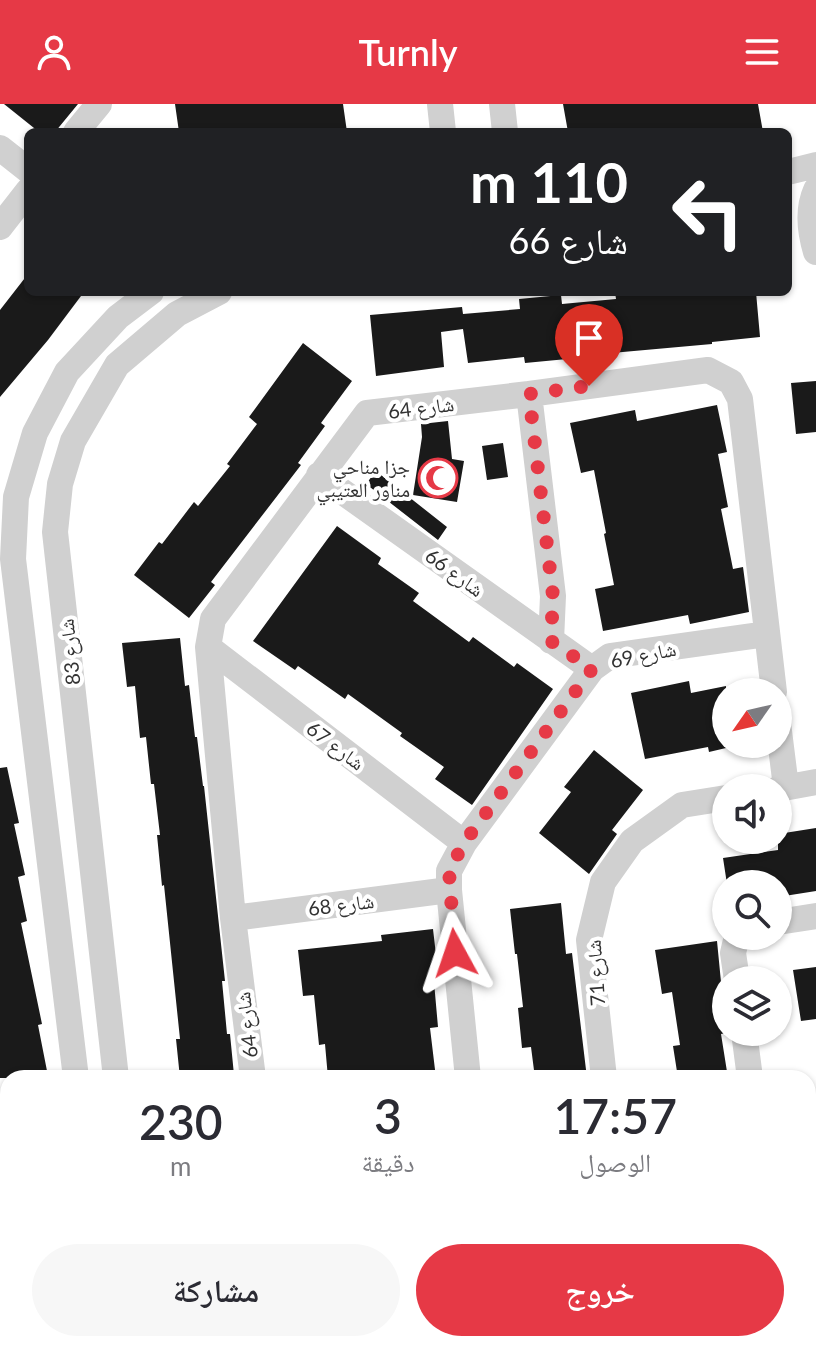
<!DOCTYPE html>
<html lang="ar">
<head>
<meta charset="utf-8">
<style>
	:root { --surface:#fff; --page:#f7f7f7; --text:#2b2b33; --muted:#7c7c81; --accent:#e63946 }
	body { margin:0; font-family:Lato,"Noto Naskh Arabic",sans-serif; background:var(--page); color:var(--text); direction:rtl; height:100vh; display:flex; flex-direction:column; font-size:30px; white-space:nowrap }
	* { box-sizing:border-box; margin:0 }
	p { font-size:26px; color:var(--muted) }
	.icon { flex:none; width:44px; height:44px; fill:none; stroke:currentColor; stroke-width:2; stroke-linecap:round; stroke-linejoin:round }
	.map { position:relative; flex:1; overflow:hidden; direction:ltr }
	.details { position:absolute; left:0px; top:966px; width:816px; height:282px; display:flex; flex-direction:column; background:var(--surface); border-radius:24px 24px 0 0; box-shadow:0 2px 6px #0004; direction:rtl }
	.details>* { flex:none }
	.banner { position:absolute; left:24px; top:24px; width:768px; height:168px; border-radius:12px; box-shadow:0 2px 6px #0004; direction:rtl; background:#202124; color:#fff; overflow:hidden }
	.needle { width:52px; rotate:236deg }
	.controls { position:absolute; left:712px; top:574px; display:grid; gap:16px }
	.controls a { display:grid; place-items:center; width:80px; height:80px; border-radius:50%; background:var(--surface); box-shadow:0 2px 6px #0004; font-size:40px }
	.pin { position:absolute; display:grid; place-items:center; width:68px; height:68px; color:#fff; margin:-82px -34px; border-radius:50% 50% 50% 0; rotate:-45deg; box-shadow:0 0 8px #0007 }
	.pin .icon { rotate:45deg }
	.me { position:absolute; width:88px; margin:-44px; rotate:355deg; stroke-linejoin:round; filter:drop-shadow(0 0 6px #0008) }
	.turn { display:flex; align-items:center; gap:28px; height:168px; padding:0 32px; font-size:36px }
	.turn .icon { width:104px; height:104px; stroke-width:2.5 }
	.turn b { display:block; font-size:56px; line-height:68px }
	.eta { display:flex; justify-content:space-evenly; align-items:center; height:136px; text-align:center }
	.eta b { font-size:48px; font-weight:600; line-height:56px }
	.primary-button { display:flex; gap:16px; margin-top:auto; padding:16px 32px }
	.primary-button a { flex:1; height:92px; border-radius:48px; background:var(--accent); color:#fff; font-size:32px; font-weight:600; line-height:92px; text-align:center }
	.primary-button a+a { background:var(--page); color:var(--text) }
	header { display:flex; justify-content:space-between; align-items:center; height:104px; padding:0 32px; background:var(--accent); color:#fff; font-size:36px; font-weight:600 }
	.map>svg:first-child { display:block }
	.building { fill:#1a1a1a }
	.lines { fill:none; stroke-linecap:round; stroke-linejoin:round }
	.minor { stroke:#d0d0d0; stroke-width:26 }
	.route { stroke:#e63946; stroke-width:14; stroke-dasharray:0 25.2 }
	.labels { text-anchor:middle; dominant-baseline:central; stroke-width:8; stroke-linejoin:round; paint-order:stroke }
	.street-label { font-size:20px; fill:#333; stroke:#fff }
	.poi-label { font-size:20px; fill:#333; stroke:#fff; text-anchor:end }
</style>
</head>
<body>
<header><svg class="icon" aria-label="menu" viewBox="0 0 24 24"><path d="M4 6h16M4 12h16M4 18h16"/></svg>Turnly<svg class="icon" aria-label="person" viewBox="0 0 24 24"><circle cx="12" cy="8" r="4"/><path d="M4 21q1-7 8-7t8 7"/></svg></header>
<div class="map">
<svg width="816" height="1247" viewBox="0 0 816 1247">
	<rect width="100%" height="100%" fill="#fff"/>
	<!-- building -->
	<path class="building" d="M 4,0 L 78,0 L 55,28 L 39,28 Z
		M 175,0 L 343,0 L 347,28 L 179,28 Z
		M 563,0 L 758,0 L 763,28 L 568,28 Z
		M 28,170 L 28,188 L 84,188 L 48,236 L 0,293 L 0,206 Z
		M 615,188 L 756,188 L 760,233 L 712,238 L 712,240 L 567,253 L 567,255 L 525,259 L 524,253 L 468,259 L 463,225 L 441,228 L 444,263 L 376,272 L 370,211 L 462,203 L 463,210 L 520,205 L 519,195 L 561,191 L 562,200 L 616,195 Z
		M 303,239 L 352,277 L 321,319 L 325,322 L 298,359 L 301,361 L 211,478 L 215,481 L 189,514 L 134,471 L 159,438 L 162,440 L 194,398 L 198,402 L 230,362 L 227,360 L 257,320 L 249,313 Z
		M 816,277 L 816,328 L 796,330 L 791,279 Z
		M 717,301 L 727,348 L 718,350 L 728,403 L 721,405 L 733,465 L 743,463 L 749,508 L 690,520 L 688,511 L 603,527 L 595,485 L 614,481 L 604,430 L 606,429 L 594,366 L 581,369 L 570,319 L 635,306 L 637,317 Z
		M 448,317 L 452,355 L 464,357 L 457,398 L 413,391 L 422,333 L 421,320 Z
		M 503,339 L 508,373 L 487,376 L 482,342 Z
		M 376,367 L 447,423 L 438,436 L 366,380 Z
		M 337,422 L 381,454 L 378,460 L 419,489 L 413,497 L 469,538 L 473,533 L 514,563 L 517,559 L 553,585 L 472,701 L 435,675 L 444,663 L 400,632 L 402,629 L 348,590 L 345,595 L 298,562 L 295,566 L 253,537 Z
		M 180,534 L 185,582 L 189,581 L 195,633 L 197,633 L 203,682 L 204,682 L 225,877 L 222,877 L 227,930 L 230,930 L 234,971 L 205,974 L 180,974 L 176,935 L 180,935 L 164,781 L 162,782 L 157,731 L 160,731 L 154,680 L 151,680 L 146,633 L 140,634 L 135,582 L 127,583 L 122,539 Z
		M 689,577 L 691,589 L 726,582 L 726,644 L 709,648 L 708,643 L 645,655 L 631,589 Z
		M 594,646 L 643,686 L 612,726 L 617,730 L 589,770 L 539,729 L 571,688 L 564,683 Z
		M 7,663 L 19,719 L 14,720 L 25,771 L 18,773 L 27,817 L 21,819 L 42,920 L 38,921 L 48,972 L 38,974 L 0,974 L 0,664 Z
		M 816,724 L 816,787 L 778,793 L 778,780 L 727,780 L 723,754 L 778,746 L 778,730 Z
		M 561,799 L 566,850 L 572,849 L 587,974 L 535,974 L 531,943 L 522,944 L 518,904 L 523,903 L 517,850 L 515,850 L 510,805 Z
		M 433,825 L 439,877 L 434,878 L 438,923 L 430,924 L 436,974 L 328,974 L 325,940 L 319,941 L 314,891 L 303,892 L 298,846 L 382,837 L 381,831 Z
		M 717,837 L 721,878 L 726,887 L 726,929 L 721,930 L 728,974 L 678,974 L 673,942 L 680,941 L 672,888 L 662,890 L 655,846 Z
		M 816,863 L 816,915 L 801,917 L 793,866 Z"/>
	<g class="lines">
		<!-- minor -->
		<path class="minor" d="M 440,0 L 443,28
			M 502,0 L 505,28
			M 76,28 L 99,0
			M 0,44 L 28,66
			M 788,68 L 816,61
			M 816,86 C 807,106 810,128 816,148
			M 0,123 L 28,87
			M 529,290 L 553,492 L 551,537
			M 319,371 L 592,565
			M 208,543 L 464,739
			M 778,619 L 786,683
			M 778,685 L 816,678
			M 233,814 L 449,786
			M 778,818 L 816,812
			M 737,876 L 733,849 L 737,832
			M 744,928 L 750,974
			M 76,974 L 13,455 L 16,393 L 35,329 L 67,268 L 118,213 L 151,188
			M 116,974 L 55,428 L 60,380 L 73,337 L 117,261 L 177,210 L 219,188
			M 253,974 L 233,814 L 208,543 L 213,515 L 367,309 L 529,290 L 708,266 L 731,278 L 740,295 L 774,588
			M 468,974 L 449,786 L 449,767 L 464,739 L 592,565 L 610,552 L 767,530
			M 604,974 L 589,836 L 603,778 L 632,737 L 682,701 L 726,694
			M 808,1142 L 816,1141
			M 154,1240 L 156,1247
			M 633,1240 L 634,1247
			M 75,1247 L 108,1242 L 130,1247"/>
	</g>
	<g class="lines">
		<!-- route -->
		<path class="route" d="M 455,849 L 449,767 L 464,739 L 592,565 L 551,537 L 553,492 L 529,290 L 589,282"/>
	</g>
	<!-- icons -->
	<defs>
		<symbol id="mosque-ring" viewBox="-11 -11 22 22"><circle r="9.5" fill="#fff" stroke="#e63946" stroke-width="1.5"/><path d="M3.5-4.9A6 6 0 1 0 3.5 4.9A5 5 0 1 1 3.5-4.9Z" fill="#e63946"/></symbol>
	</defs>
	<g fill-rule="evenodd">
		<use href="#mosque-ring" x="416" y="352" width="44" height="44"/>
	</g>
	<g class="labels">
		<!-- street labels -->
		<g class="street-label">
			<text transform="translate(421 303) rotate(-7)">شارع 64</text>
			<text transform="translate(455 468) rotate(36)">شارع 66</text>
			<text transform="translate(69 548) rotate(-96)">شارع 83</text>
			<text transform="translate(643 550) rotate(-11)">شارع 69</text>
			<text transform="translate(336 641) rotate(37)">شارع 67</text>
			<text transform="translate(341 800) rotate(-7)">شارع 68</text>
			<text transform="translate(595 869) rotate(-94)">شارع 71</text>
			<text transform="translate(246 921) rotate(-97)">شارع 64</text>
		</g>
		<!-- poi labels -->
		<g class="poi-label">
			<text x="410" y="362">جزا مناحي<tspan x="410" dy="23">مناور العتيبي</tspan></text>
		</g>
	</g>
</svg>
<div class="controls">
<a><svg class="needle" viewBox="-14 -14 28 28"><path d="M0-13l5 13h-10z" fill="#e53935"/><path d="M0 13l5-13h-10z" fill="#7c7c81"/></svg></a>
<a><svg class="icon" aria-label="sound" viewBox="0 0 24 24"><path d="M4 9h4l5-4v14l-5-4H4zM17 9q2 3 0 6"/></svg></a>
<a><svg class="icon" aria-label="search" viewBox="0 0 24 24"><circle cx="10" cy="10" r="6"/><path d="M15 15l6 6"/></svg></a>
<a><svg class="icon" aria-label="layers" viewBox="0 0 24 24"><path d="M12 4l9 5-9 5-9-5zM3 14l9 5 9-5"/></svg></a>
</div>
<div class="pin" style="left:589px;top:282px;background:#d93025"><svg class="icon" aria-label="arrive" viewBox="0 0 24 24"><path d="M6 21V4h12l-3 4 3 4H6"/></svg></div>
<svg class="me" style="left:455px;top:849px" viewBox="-20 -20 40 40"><path d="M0-17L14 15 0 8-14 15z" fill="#e63946" stroke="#fff" stroke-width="4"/></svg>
<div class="banner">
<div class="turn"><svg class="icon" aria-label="left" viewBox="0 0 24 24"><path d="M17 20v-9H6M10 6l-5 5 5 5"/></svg><div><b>110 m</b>شارع 66</div></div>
</div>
<section class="details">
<div class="eta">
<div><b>17:57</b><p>الوصول</p></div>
<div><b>3</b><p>دقيقة</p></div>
<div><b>230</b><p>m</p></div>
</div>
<div class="primary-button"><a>خروج</a><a>مشاركة</a></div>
</section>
</div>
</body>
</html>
